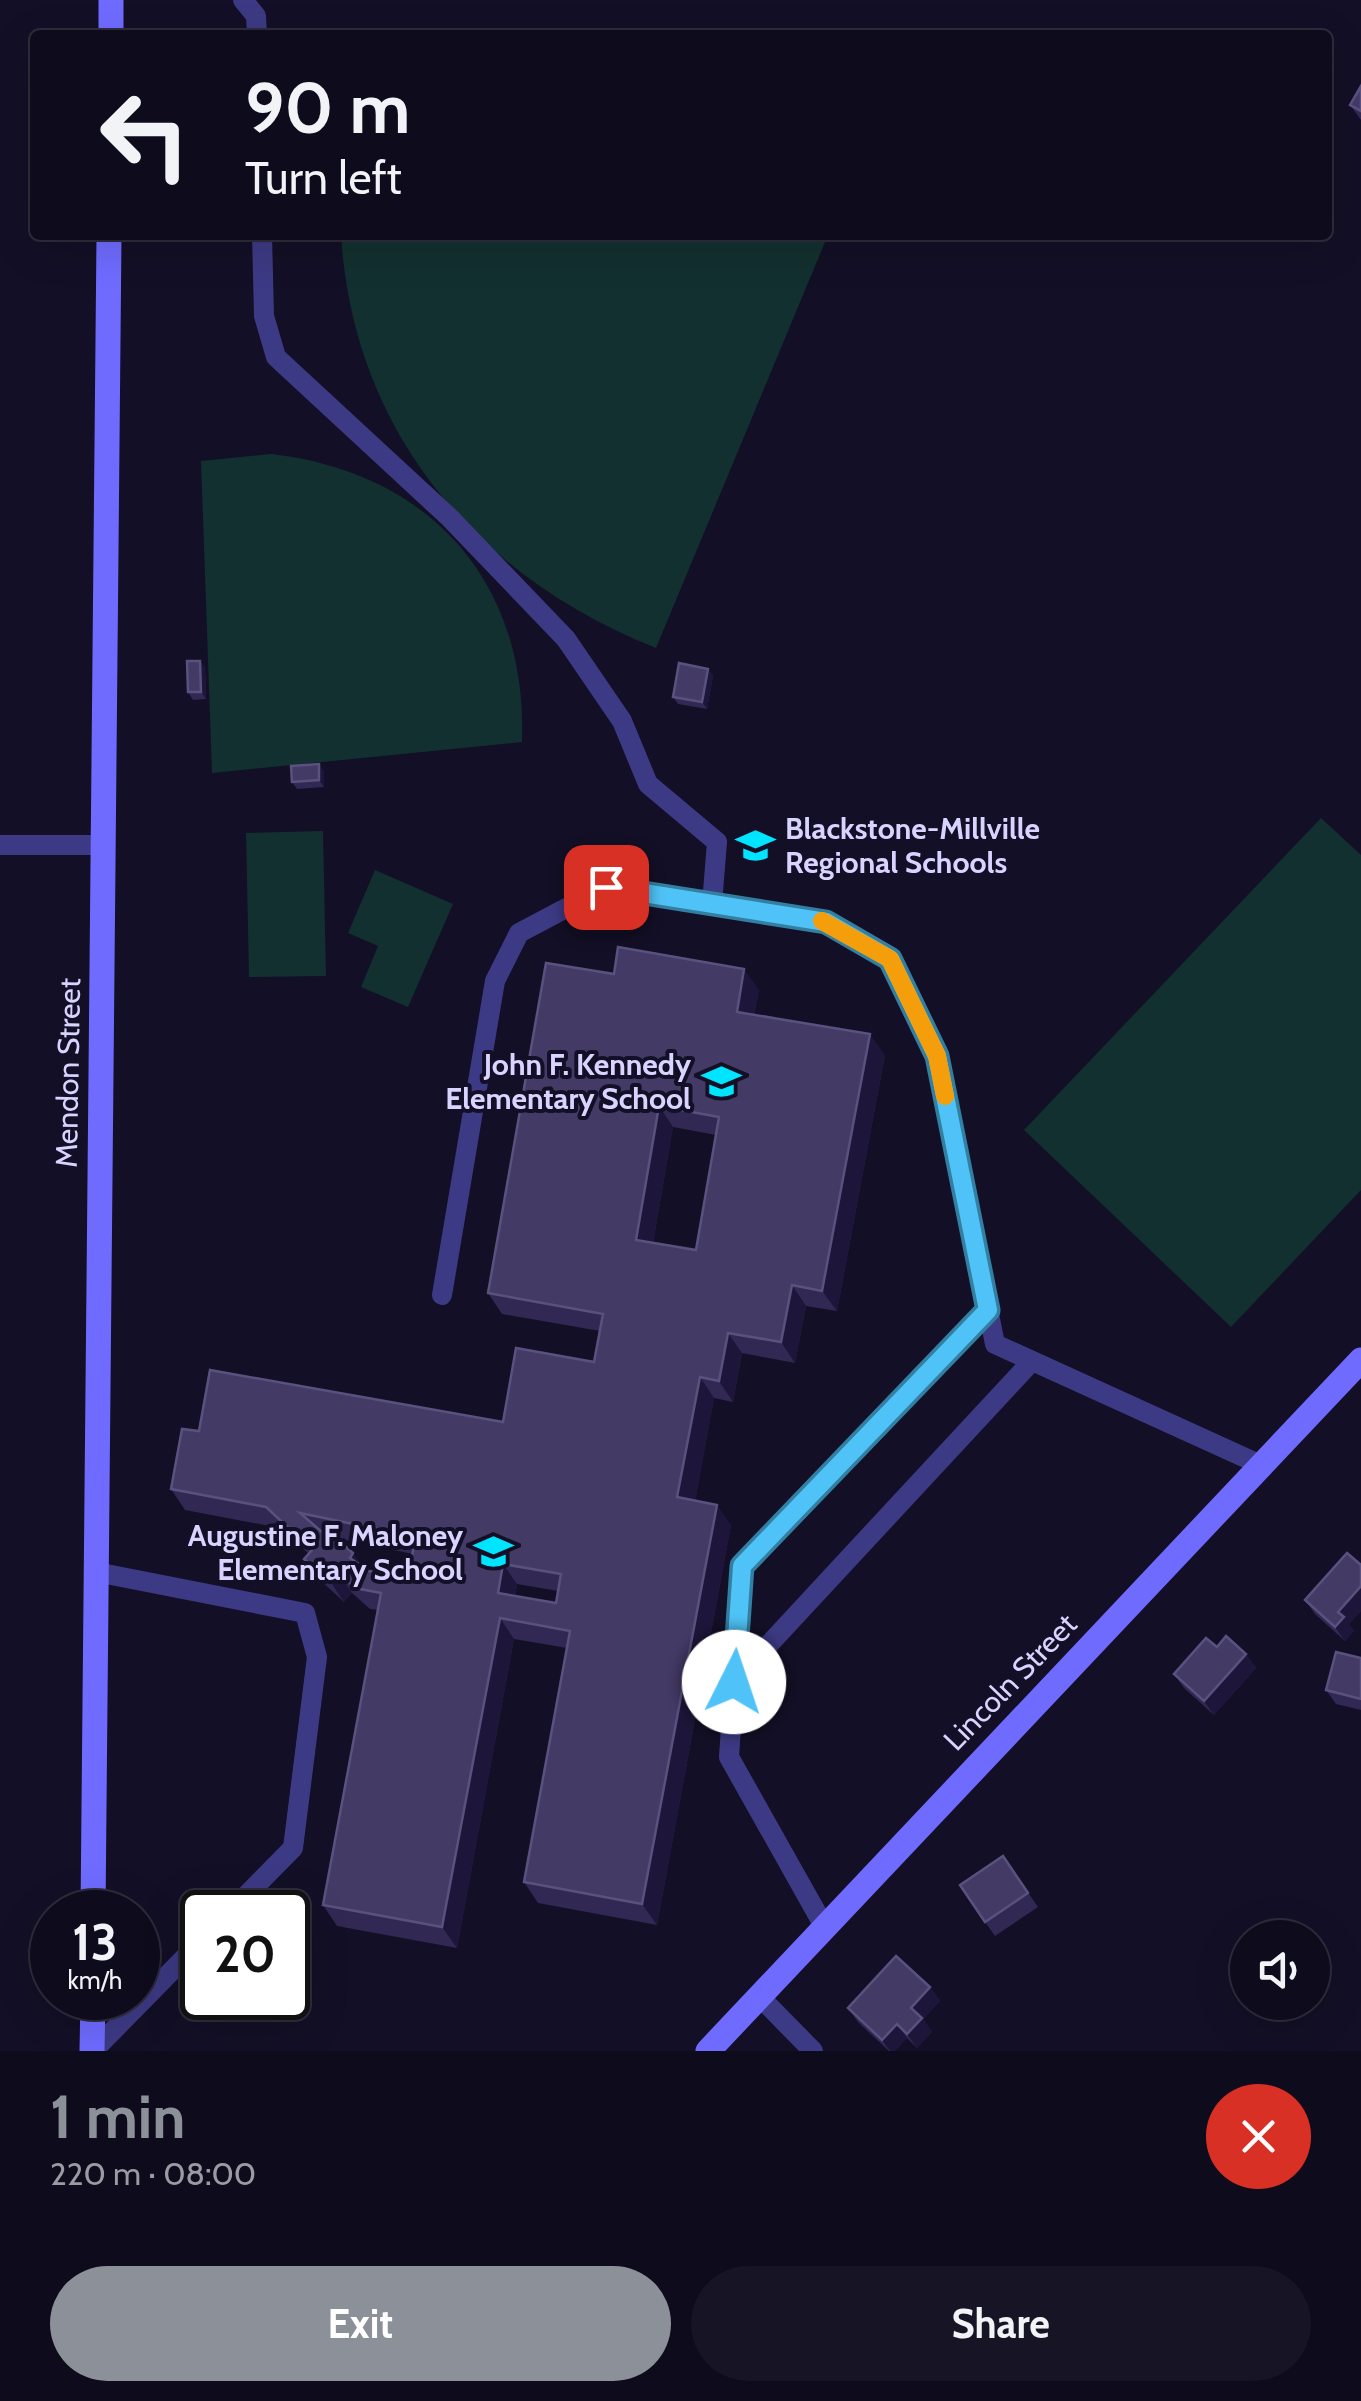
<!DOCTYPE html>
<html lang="en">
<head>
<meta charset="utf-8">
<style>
	:root { --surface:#0e0b1c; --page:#171425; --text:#f1f3f6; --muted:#9b9ba3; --line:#2e2b3b; --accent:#8c9099 }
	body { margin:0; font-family:Cabin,sans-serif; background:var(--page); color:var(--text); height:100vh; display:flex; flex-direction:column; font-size:38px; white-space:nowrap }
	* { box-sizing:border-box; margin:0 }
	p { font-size:32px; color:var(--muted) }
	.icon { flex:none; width:55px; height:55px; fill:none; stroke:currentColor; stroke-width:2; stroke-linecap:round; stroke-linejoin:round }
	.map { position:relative; height:2051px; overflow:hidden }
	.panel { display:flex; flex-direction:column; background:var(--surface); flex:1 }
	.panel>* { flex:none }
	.hud { position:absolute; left:30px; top:30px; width:1302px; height:210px; border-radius:10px; box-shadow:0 10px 40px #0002,0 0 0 2px var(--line); background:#0e0b1c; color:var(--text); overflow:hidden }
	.fabs { position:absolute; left:1230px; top:1920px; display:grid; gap:20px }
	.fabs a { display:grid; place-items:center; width:100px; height:100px; border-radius:50%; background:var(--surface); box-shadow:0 10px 40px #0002,0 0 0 2px var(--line); font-size:50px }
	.speed { position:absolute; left:30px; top:1890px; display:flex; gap:20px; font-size:50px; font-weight:700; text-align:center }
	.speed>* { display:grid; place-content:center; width:130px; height:130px; border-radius:50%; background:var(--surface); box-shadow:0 10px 40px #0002,0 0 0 2px var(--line); line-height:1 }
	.speed small { font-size:25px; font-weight:400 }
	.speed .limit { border:5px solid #111; border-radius:15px; background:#fff; color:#111 }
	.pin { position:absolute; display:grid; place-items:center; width:85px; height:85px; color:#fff; margin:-42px; border-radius:20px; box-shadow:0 5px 15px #0006 }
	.me { position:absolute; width:110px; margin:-55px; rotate:4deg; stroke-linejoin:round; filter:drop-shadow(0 0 8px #0008) }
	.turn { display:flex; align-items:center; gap:35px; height:210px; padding:0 50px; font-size:45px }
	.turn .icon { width:130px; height:130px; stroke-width:2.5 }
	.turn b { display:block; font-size:70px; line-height:85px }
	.round { display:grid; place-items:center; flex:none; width:105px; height:105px; border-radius:52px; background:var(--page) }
	.headline { display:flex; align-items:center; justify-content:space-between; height:170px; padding:0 50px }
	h1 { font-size:60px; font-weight:800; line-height:75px; color:var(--accent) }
	.button { display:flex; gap:20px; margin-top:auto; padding:20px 50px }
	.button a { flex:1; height:115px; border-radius:60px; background:var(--accent); color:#fff; font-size:40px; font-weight:800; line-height:115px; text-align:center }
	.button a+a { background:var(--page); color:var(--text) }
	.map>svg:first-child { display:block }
	.green { fill:#12302f }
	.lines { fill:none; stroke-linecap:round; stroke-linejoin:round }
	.lane { stroke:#3d3a85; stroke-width:20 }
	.secondary { stroke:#6f6bff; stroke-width:25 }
	.wall { fill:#312854; fill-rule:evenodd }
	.shaded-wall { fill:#1d163a }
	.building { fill:#433a66; stroke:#5a527e; stroke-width:2.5; fill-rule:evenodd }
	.route-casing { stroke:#337fa1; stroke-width:25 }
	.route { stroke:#4fc3f7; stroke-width:18 }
	.slow { stroke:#f59e0b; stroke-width:18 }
	.labels { text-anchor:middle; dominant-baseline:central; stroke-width:8; stroke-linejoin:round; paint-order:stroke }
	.poi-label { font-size:30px; font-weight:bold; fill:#d9d4ff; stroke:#130f26; text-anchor:end }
	.street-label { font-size:30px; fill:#d9d4ff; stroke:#130f26 }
</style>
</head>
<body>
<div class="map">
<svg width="1361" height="2051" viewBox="0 0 1361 2051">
	<rect width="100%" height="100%" fill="#130f26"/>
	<!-- green -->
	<path class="green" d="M 341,235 L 828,235 L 656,648 C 477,577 353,432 341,235 Z
		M 271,454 C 430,472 528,582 522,742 L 212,773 L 201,461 Z
		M 1321,818 L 1361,855 L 1361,1190 L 1231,1327 L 1024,1130 Z
		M 323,831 L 326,976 L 249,977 L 246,833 Z
		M 375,870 L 453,904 L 408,1007 L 361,987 L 378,946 L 348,933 Z"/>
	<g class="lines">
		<!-- lane -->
		<path class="lane" d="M 243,0 L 256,16 L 257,35
			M 262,235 L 264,316 L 276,357 L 450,518 L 566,639 L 622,721 L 648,784 L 717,842 L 712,904
			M 0,845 L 103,845
			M 442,1295 L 495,981 L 519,933 L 606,887 L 826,922 L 890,959 L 937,1055 L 995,1344 L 1261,1465
			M 96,1572 L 305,1613 L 317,1657 L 293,1848 L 230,1912
			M 734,1682 L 1032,1361
			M 824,1926 L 729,1757 L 742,1566 L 988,1310
			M 759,1996 L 813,2051
			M 93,2051 L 202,1940"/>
		<!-- secondary -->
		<path class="secondary" d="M 111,0 L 111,35
			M 93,1912 L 109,235
			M 92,2051 L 93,1998
			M 708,2051 L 1361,1360"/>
	</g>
	<!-- wall -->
	<path class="wall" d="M 1361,86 L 1361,120 L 1350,105 Z
		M 200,661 L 205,668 L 206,699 L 193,700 L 188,692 Z
		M 708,669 L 713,676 L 707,709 L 678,704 L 673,697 Z
		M 324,771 L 324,787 L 297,789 L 292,782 Z
		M 614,974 L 759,990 L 754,1015 L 885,1055 L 837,1311 L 806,1306 L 795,1363 L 742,1353 L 733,1402 L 714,1398 L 695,1501 L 731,1525 L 657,1925 L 538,1903 L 524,1882 L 567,1648 L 514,1639 L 457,1948 L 337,1926 L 323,1905 L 378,1610 L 370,1609 L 352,1593 L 344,1602 L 319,1579 L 304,1559 L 309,1554 L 280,1528 L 185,1510 L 171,1489 L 199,1431 L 503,1422 L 594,1362 L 600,1331 L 502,1314 L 488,1293 ZM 673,1127 L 716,1135 L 696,1250 L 653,1243 ZM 336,1538 L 413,1554 L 407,1579 L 369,1571 L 363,1568 ZM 517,1584 L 558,1591 L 556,1603 L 515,1596 Z
		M 1361,1565 L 1361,1611 L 1349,1624 L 1354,1631 L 1345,1641 L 1315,1614 L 1305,1600 Z
		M 1217,1647 L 1246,1654 L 1256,1668 L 1214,1715 L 1184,1688 L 1174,1674 Z
		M 1361,1658 L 1361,1710 L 1336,1704 L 1326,1690 Z
		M 1003,1856 L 1038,1907 L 995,1936 L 985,1922 Z
		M 930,1987 L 940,2001 L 923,2019 L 932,2032 L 917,2048 L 907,2038 L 895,2051 L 889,2051 L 858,2022 L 848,2008 Z"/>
	<!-- shaded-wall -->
	<path class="shaded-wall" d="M 200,661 L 205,668 L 206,699 L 201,692 Z
		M 708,669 L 713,676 L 707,709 L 702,702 Z
		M 319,764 L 324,771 L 324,787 L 319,780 Z
		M 744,969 L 759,990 L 751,1032 L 737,1012 Z
		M 870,1034 L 885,1055 L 837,1311 L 822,1291 Z
		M 659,1106 L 673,1127 L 650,1260 L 636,1240 Z
		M 792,1285 L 806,1306 L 795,1363 L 781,1342 Z
		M 728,1333 L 742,1353 L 733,1402 L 719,1381 Z
		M 700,1377 L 714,1398 L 692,1518 L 677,1497 Z
		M 717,1505 L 731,1525 L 657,1925 L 642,1904 Z
		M 353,1553 L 367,1573 L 350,1558 Z
		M 503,1564 L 517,1584 L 512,1614 L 498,1593 Z
		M 338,1572 L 352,1593 L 344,1602 L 330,1581 Z
		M 1361,1586 L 1361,1611 L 1349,1624 L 1354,1631 L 1345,1641 L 1335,1627 L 1338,1612 Z
		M 500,1618 L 514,1639 L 457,1948 L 442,1927 Z
		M 1246,1654 L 1256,1668 L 1214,1715 L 1204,1701 Z
		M 930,1987 L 940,2001 L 923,2019 L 932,2032 L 917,2048 L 907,2034 L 911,2008 Z
		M 897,2024 L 907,2038 L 895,2051 L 890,2051 L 882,2040 Z"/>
	<!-- building -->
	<path class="building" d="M 1361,86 L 1361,111 L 1350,105 Z
		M 187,661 L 200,661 L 201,692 L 188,692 Z
		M 679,663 L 708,669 L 702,702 L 673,697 Z
		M 319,764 L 319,780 L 292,782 L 291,766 Z
		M 618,947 L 744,969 L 737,1012 L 870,1034 L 822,1291 L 792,1285 L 781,1342 L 728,1333 L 719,1381 L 700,1377 L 677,1497 L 717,1505 L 642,1904 L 524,1882 L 570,1631 L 500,1618 L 442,1927 L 323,1905 L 381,1593 L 355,1588 L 338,1572 L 330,1581 L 304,1559 L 312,1550 L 266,1507 L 171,1489 L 182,1429 L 199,1431 L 210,1370 L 503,1422 L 516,1348 L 594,1362 L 603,1314 L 488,1293 L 546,963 L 614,974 ZM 659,1106 L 719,1117 L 696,1250 L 636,1240 ZM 300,1513 L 416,1537 L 407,1579 L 369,1571 L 350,1558 L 353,1553 L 326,1529 L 322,1532 ZM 503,1564 L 561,1574 L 556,1603 L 498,1593 Z
		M 1347,1553 L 1361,1565 L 1361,1586 L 1338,1612 L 1344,1617 L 1335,1627 L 1305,1600 Z
		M 1226,1636 L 1246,1654 L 1204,1701 L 1174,1674 L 1206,1638 L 1217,1647 Z
		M 1336,1652 L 1361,1658 L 1361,1699 L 1326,1690 Z
		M 1003,1856 L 1028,1893 L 985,1922 L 960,1885 Z
		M 896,1956 L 930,1987 L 911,2008 L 922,2018 L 907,2034 L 897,2024 L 882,2040 L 848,2008 Z"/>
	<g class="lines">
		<defs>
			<path id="route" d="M 606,887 L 826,922 L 890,959 L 937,1056 L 988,1310 L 742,1566 L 734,1682"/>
		</defs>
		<!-- route casing -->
		<use href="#route" class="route-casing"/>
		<!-- route -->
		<use href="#route" class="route"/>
		<!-- slow -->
		<path class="slow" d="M 822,921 L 890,959 L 937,1056 L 945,1096"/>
	</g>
	<!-- icons -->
	<defs>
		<symbol id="school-bare" viewBox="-9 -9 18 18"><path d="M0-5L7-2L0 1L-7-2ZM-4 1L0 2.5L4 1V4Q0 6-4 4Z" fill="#00e5ff" stroke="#130f26" stroke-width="2.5" paint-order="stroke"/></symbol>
	</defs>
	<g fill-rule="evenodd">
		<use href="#school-bare" x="728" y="818" width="55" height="55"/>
		<use href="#school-bare" x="694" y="1054" width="55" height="55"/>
		<use href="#school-bare" x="466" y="1524" width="55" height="55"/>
	</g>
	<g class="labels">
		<!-- poi labels -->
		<g class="poi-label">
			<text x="785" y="828" text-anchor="start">Blackstone-Millville<tspan x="785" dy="34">Regional Schools</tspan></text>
			<text x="691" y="1064">John F. Kennedy<tspan x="691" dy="34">Elementary School</tspan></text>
			<text x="463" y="1535">Augustine F. Maloney<tspan x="463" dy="34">Elementary School</tspan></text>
		</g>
		<!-- street labels -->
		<g class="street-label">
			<text transform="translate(68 1073) rotate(-89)">Mendon Street</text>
			<text transform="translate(1010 1682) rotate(-46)">Lincoln Street</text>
		</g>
	</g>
</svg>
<div class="fabs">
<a><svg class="icon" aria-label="sound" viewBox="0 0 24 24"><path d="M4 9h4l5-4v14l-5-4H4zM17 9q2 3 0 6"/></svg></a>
</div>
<div class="speed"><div>13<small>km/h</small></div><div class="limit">20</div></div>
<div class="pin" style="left:606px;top:887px;background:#d93025"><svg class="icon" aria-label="arrive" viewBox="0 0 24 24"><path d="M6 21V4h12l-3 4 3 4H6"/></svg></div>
<svg class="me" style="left:734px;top:1682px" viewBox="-20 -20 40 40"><circle r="19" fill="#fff"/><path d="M0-13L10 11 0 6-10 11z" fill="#4fc3f7"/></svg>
<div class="hud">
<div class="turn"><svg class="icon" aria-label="left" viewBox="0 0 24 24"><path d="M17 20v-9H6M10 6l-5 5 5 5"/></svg><div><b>90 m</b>Turn left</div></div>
</div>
</div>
<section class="panel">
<div class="headline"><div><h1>1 min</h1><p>220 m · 08:00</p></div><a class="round" style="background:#d93025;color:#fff"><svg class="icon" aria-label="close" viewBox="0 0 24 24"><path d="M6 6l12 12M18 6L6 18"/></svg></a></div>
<div class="button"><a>Exit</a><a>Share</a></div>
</section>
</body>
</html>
